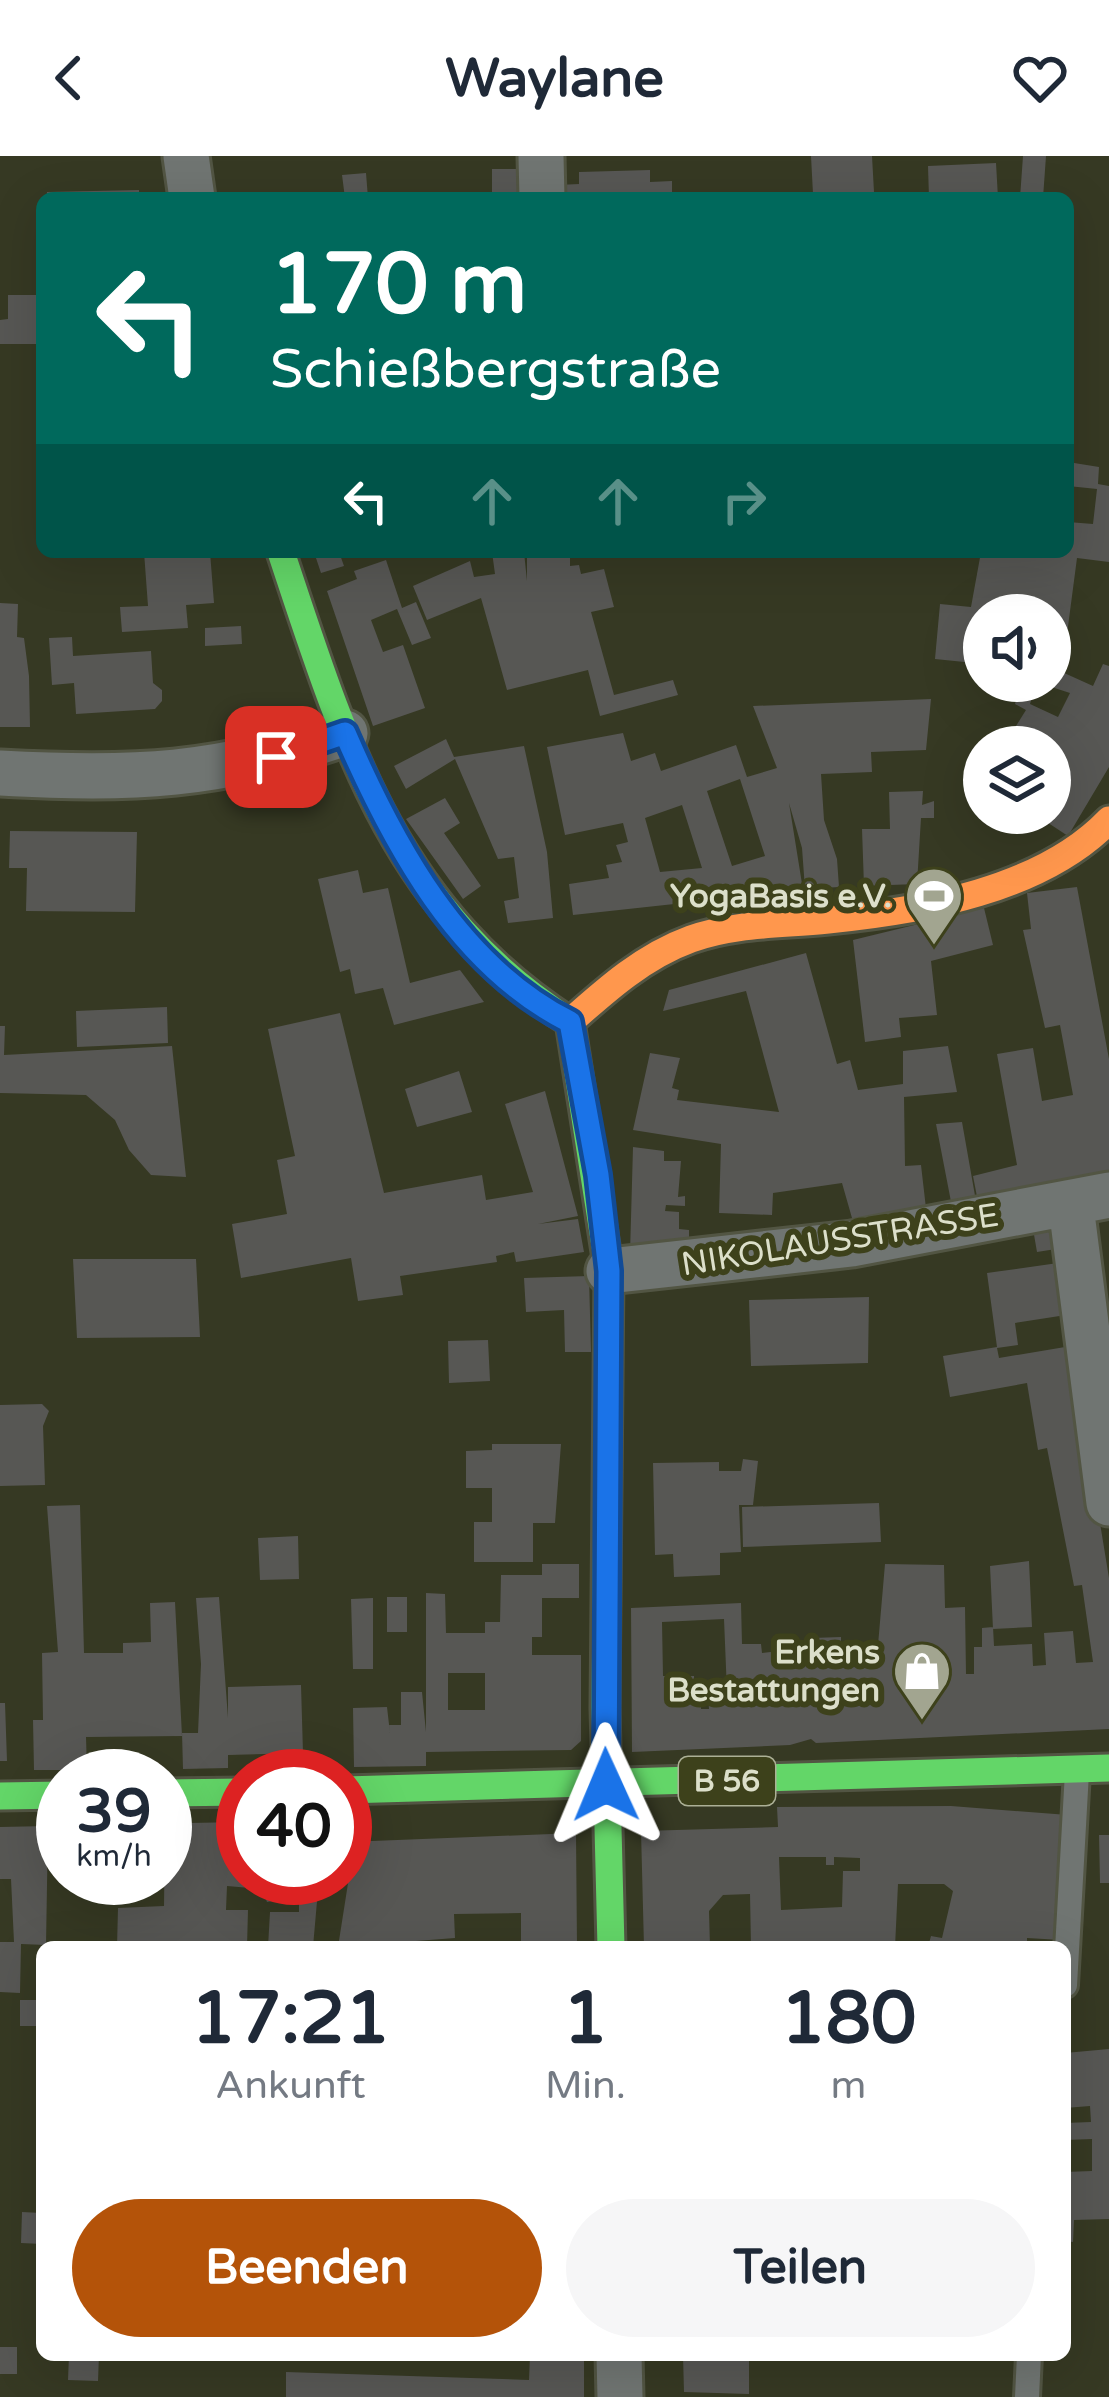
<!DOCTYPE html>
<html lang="de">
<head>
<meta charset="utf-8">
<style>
	:root { --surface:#fff; --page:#f6f6f7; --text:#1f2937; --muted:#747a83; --accent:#b45309 }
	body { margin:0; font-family:"Varela Round",sans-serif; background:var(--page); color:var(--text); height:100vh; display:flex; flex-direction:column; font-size:45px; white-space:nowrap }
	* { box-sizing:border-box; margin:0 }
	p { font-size:39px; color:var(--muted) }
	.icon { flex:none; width:66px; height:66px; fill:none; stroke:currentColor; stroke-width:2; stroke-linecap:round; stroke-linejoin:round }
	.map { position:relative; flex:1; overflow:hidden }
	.panel { position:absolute; left:36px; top:1785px; width:1035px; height:420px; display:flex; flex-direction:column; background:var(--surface); border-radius:18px; box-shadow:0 12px 48px #0002 }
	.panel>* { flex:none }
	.banner { position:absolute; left:36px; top:36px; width:1038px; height:366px; border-radius:18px; box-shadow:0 12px 48px #0002; background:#00695c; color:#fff; overflow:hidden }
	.buttons { position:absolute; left:963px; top:438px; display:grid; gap:24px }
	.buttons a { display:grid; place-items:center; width:108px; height:108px; border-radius:50%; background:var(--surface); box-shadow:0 12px 48px #0002; font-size:60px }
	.speed { position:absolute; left:36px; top:1593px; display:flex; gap:24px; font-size:60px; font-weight:700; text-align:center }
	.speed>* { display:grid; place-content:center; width:156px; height:156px; border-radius:50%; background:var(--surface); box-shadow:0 12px 48px #0002; line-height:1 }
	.speed small { font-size:30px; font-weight:400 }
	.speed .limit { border:18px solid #d22; background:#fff; color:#111 }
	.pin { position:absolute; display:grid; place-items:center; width:102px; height:102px; color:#fff; margin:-51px; border-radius:24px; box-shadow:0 6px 18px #0006 }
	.me { position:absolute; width:132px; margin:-66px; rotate:359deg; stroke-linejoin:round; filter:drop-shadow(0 0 9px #0008) }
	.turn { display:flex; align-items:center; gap:42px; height:252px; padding:0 36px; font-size:54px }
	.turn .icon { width:156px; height:156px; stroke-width:2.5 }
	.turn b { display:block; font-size:84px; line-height:102px }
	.lanes { display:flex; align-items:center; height:114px; padding:0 36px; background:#0003; justify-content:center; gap:60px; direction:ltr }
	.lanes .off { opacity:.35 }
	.eta { display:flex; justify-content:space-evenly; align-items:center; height:204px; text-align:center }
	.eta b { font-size:72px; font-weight:700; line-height:84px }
	.primary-button { display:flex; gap:24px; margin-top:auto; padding:24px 36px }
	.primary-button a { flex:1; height:138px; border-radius:72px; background:var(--accent); color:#fff; font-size:48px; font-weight:700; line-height:138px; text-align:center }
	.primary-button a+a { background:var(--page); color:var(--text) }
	header { display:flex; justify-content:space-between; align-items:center; height:156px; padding:0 36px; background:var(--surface); font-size:54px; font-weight:700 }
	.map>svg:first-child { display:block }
	.building { fill:#575754; fill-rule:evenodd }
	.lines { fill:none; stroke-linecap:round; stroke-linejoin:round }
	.lane-casing { stroke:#525543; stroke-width:30 }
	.street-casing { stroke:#525543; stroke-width:51 }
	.fast-casing { stroke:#525543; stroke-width:33 }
	.slow-casing { stroke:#525543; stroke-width:33 }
	.lane { stroke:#707572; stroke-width:24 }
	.street { stroke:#707572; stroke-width:45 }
	.fast { stroke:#63d668; stroke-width:27 }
	.slow { stroke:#ff974d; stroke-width:27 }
	.route-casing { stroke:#114b97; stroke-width:30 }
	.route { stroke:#1a73e8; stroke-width:21 }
	.labels { text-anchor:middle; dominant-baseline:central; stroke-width:12; stroke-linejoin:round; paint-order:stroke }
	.shield { fill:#3d411b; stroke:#acb096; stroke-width:3 }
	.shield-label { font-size:30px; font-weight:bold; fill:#dcdfca }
	.poi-label { font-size:33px; font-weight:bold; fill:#dcdfca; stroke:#3d411b; text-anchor:end }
	.street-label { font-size:33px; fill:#dcdfca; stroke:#3d411b }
</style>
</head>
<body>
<header><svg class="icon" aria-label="back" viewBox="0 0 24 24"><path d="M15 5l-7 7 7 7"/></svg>Waylane<svg class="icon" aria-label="heart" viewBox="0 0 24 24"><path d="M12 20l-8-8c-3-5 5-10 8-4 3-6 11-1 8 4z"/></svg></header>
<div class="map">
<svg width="1109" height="2241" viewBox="0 0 1109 2241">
	<rect width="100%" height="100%" fill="#363923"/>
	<!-- building -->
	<path class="building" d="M 811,0 L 872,0 L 874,36 L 813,38 Z
		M 1023,0 L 1046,0 L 1043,42 L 1020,42 Z
		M 996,7 L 998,42 L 929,42 L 928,10 Z
		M 492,13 L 528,13 L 527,42 L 492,42 Z
		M 650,14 L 650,26 L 672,25 L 672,42 L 558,42 L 558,29 L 579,28 L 579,16 Z
		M 366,17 L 368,42 L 345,42 L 342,19 Z
		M 139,34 L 139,42 L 47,42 L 47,36 Z
		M 8,139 L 42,139 L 42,188 L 0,188 L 0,164 L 8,163 Z
		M 1068,306 L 1099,311 L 1098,328 L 1109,330 L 1109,406 L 1077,402 L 1062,516 L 1093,530 L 1103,508 L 1109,510 L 1109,611 L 1068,680 L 1033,657 L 1050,657 L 1050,591 L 1003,591 L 1026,554 L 1015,548 L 1021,525 L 1037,525 L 1030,548 L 1058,561 L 1070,537 L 1039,527 L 1050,525 L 1050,459 L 984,459 L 984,508 L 935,503 L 940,448 L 971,451 L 981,396 L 1068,396 L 1068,366 L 1093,368 L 1097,333 L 1068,330 Z
		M 144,396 L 210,396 L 214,447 L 186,449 L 188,472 L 122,476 L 120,451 L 148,450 Z
		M 314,396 L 339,396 L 344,410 L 321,417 Z
		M 492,396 L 524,396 L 527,425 L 527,396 L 570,396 L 570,410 L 579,409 L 581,418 L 604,413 L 614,451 L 591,456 L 614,539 L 673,524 L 678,539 L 600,560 L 588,514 L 507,534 L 481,442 L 427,464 L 413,430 L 470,405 L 474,421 L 495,418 Z
		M 386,404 L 402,452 L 416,446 L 431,482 L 412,489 L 397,453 L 371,464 L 383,496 L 403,489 L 425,552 L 373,570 L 327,435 L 357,423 L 354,415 Z
		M 0,447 L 18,448 L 17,481 L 24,482 L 29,520 L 30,571 L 0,571 Z
		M 241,470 L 242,488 L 205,490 L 205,472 Z
		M 72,481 L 73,500 L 151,495 L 153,527 L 162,534 L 162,545 L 155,553 L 76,558 L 74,527 L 52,529 L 49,482 Z
		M 931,543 L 926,594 L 871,596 L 872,616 L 821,618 L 824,664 L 837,703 L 839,731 L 805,733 L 802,692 L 789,647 L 803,734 L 573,759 L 569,728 L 609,722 L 606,709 L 622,706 L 616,689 L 628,686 L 623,667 L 565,679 L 547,591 L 623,577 L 631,605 L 655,597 L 661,615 L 736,589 L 747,621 L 777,612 L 753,550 ZM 740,623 L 765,700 L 732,710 L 707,635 ZM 682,649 L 702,712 L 660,716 L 645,662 Z
		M 446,583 L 454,601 L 524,590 L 547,696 L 553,762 L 508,767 L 504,745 L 519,742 L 514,701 L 498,703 L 455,603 L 406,633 L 394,610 Z
		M 923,635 L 922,649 L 934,645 L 934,662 L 921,662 L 917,728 L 864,730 L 862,673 L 890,673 L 889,636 Z
		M 445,642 L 460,667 L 444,677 L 481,730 L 463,743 L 406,663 Z
		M 10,675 L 137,676 L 135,756 L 26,755 L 27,712 L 9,712 Z
		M 358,714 L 363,737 L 388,732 L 410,827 L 460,814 L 484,846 L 394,869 L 383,832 L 355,838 L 350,813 L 340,816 L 318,723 Z
		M 1077,731 L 1109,903 L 1109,1018 L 979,1051 L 973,1020 L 1017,1009 L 997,898 L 1033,892 L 1042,945 L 1073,939 L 1060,869 L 1045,872 L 1023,774 L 1031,773 L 1027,737 Z
		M 984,752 L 993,789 L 931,805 L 937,859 L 899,862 L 901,881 L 865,886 L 853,784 Z
		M 806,797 L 837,908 L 850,904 L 858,934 L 903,928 L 903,895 L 948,890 L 957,936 L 904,941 L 905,1010 L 921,1009 L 927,1061 L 856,1076 L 842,1027 L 773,1037 L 772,1059 L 719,1057 L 721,988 L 633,974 L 650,897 L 680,902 L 672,932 L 679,934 L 677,944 L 779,956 L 746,835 L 663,855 L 669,834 Z
		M 167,851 L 168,887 L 77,891 L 76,855 Z
		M 340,857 L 384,1037 L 482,1019 L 486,1044 L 533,1036 L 505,948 L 545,935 L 578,1060 L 538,1068 L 578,1063 L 584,1096 L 516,1106 L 514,1096 L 496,1100 L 497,1106 L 400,1120 L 403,1139 L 358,1145 L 351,1102 L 241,1122 L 232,1068 L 287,1058 L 277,1004 L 295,1000 L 268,873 Z
		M 0,870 L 5,870 L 4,899 L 172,890 L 186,1021 L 151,1019 L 129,994 L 115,964 L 86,939 L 0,937 Z
		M 459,915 L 472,956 L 417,971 L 405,933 Z
		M 962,966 L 977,1051 L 953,1056 L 936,968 Z
		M 633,991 L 664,995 L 664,1005 L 681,1005 L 678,1041 L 685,1040 L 685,1050 L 666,1049 L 665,1055 L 679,1056 L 679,1073 L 689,1074 L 689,1099 L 630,1098 Z
		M 1052,1070 L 1056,1093 L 1037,1096 L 1033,1073 Z
		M 73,1103 L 196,1103 L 200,1181 L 77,1182 Z
		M 1058,1107 L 1066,1159 L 1015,1167 L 1018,1189 L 997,1192 L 999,1202 L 1071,1190 L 1109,1422 L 1109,1573 L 816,1587 L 811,1583 L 790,1589 L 632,1596 L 631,1452 L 741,1447 L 742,1488 L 761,1488 L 762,1497 L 813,1491 L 812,1482 L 841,1481 L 841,1491 L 878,1489 L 885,1408 L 944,1409 L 945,1452 L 965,1451 L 966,1518 L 974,1518 L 974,1491 L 982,1491 L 982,1472 L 993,1471 L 994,1490 L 1032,1488 L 1033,1510 L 1046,1509 L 1044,1477 L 1073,1475 L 1076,1507 L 1093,1506 L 1082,1429 L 1074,1430 L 1047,1292 L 1038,1294 L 1027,1227 L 950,1241 L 943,1200 L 997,1191 L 987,1117 ZM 724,1463 L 727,1536 L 708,1537 L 709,1553 L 701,1553 L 701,1547 L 694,1546 L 694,1520 L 663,1520 L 662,1466 Z
		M 589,1120 L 591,1196 L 565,1196 L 564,1154 L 526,1156 L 524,1122 Z
		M 869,1141 L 868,1207 L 751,1210 L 749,1144 Z
		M 488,1184 L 490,1225 L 449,1227 L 448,1185 Z
		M 42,1248 L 49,1255 L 43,1270 L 45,1329 L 0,1330 L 0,1249 Z
		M 492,1288 L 561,1288 L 555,1367 L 533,1367 L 533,1406 L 474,1406 L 474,1366 L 492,1366 L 492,1332 L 466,1332 L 466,1295 L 492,1294 Z
		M 743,1303 L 758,1305 L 753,1349 L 739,1349 L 741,1396 L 720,1397 L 720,1419 L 674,1421 L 673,1398 L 655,1399 L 653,1307 L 719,1306 L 719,1315 L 741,1315 Z
		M 879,1347 L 881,1386 L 743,1391 L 742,1351 Z
		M 80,1349 L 84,1497 L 123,1497 L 123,1487 L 151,1486 L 150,1447 L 175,1446 L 182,1580 L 86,1581 L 87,1614 L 34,1614 L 33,1564 L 43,1564 L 42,1497 L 58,1496 L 47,1350 Z
		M 298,1380 L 299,1423 L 260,1424 L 258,1382 Z
		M 1029,1405 L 1032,1471 L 993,1473 L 990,1410 Z
		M 542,1408 L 579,1408 L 579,1442 L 542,1442 L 542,1481 L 532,1481 L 532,1499 L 581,1499 L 581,1585 L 571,1594 L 426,1596 L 426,1610 L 354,1611 L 353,1552 L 387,1551 L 390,1577 L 389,1569 L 401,1569 L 401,1536 L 422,1536 L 426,1576 L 426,1437 L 445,1438 L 446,1477 L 485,1477 L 485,1466 L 500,1466 L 501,1419 L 542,1419 ZM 448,1517 L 485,1517 L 485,1554 L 448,1554 Z
		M 219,1441 L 228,1562 L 228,1531 L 301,1529 L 303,1597 L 228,1599 L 228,1612 L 183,1613 L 182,1577 L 198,1577 L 201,1508 L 196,1442 Z
		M 387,1441 L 407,1441 L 407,1476 L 387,1476 Z
		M 373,1442 L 373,1513 L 353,1513 L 351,1443 Z
		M 0,1547 L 5,1547 L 7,1605 L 0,1605 Z
		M 951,1650 L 1068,1659 L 1061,1784 L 1027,1782 L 1027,1791 L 928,1791 L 931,1780 L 942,1782 L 953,1735 L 944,1728 L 898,1728 L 895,1791 L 751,1791 L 750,1738 L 723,1739 L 709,1755 L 710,1791 L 644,1791 L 641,1675 L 778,1671 L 777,1651 ZM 779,1701 L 826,1701 L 826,1709 L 834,1709 L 834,1701 L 860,1702 L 860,1715 L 843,1715 L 842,1751 L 781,1754 Z
		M 165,1664 L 185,1664 L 187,1695 L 188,1667 L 243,1666 L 243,1722 L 283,1722 L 288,1742 L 267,1746 L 262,1733 L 227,1730 L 226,1754 L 248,1754 L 247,1791 L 117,1791 L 118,1752 L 164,1750 Z
		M 48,1670 L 46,1789 L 21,1788 L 20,1837 L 0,1836 L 0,1786 L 14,1786 L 11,1723 L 0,1723 L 0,1671 Z
		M 576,1677 L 577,1791 L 501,1791 L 501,1786 L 521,1785 L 521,1757 L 454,1758 L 455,1782 L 338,1791 L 349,1721 L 347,1686 Z
		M 1099,1679 L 1109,1679 L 1109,1727 L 1100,1727 Z
		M 299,1734 L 318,1734 L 313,1791 L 268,1791 L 270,1756 L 299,1756 Z
		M 20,1844 L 42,1844 L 42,1870 L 20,1870 Z
		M 1109,1893 L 1109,2063 L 1074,2064 L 1073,2086 L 1065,2085 L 1065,2016 L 1092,2015 L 1092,1983 L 1065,1984 L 1065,1967 L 1091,1966 L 1090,1950 L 1065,1952 L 1065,1897 Z
		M 22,2056 L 42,2057 L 42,2088 L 21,2087 Z
		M 0,2191 L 17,2191 L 17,2218 L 0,2218 Z
		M 69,2199 L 99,2199 L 98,2225 L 68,2224 Z
		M 530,2199 L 584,2199 L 584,2241 L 286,2241 L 286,2216 L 529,2224 Z
		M 683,2199 L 749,2199 L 749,2238 L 684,2236 Z"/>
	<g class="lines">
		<defs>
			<path id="lane" d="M 1065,1829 L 1077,1616
				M 1027,2241 L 1029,2199"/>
			<path id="street" d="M 186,0 L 192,42
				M 541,0 L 542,42
				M 0,617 C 133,624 218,621 345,577
				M 1071,1050 L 1109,1347
				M 609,1115 L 852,1088 L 1109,1039
				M 619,2199 L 620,2241"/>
			<path id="fast" d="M 281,396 C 344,586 393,752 570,866
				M 570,866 L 609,1115 L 605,1552 L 611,1791
				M 345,1634 L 1109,1612
				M 165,1637 L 243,1636
				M 0,1640 L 63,1639"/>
			<path id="slow" d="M 570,866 C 607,833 644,800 691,783 C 735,767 782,769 828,764 C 921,755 1042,734 1109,664"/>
		</defs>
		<!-- lane casing -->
		<use href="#lane" class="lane-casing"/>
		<!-- street casing -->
		<use href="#street" class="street-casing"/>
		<!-- fast casing -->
		<use href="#fast" class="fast-casing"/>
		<!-- slow casing -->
		<use href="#slow" class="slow-casing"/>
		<!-- lane -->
		<use href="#lane" class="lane"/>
		<!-- street -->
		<use href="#street" class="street"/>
		<!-- fast -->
		<use href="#fast" class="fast"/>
		<!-- slow -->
		<use href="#slow" class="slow"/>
	</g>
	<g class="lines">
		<defs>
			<path id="route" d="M 276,601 L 345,577 C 393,688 458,810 570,866 L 598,1019 L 609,1115 L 606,1629"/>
		</defs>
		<!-- route casing -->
		<use href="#route" class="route-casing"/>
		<!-- route -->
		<use href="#route" class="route"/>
	</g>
	<!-- icons -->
	<defs>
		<symbol id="stadium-pin" viewBox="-11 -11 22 30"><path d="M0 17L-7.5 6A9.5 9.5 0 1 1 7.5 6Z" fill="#a2a590" stroke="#3d411b"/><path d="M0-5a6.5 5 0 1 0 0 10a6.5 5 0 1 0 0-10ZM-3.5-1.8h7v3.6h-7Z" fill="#fff"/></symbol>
		<symbol id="shop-pin" viewBox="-11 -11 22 30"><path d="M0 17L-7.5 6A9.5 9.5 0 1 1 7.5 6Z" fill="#a2a590" stroke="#3d411b"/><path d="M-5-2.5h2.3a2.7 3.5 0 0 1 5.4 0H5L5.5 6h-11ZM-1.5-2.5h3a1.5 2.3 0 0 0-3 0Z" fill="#fff"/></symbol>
	</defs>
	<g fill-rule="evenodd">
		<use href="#stadium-pin" x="901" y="707" width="66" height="90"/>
		<use href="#shop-pin" x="889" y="1482" width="66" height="90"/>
	</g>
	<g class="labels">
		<!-- shield labels -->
		<rect class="shield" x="679" y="1601" width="96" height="48" rx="9"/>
		<g class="shield-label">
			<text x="727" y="1625">B 56</text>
		</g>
		<!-- poi labels -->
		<g class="poi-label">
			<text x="892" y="740">YogaBasis e.V.</text>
			<text x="880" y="1496">Erkens<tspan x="880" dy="38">Bestattungen</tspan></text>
		</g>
		<!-- street labels -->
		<g class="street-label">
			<text transform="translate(840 1084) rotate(-9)">NIKOLAUSSTRASSE</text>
		</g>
	</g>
</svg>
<div class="buttons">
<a><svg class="icon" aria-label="sound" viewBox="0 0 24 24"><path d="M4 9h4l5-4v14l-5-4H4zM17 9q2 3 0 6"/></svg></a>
<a><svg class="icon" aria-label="layers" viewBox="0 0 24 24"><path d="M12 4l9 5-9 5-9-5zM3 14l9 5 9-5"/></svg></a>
</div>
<div class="speed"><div>39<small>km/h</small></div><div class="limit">40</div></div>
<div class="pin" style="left:276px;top:601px;background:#d93025"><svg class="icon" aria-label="arrive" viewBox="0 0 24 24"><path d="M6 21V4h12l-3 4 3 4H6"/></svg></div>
<svg class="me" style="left:606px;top:1629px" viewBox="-20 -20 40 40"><path d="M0-17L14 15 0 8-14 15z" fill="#1a73e8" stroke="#fff" stroke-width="4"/></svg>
<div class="banner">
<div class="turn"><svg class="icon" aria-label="left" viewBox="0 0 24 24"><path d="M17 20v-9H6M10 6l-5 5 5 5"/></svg><div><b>170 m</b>Schießbergstraße</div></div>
<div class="lanes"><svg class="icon" aria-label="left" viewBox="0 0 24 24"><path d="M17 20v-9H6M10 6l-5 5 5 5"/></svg><svg class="icon off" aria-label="ahead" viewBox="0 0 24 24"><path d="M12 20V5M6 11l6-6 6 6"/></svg><svg class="icon off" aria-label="ahead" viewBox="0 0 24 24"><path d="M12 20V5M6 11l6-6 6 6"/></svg><svg class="icon off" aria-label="right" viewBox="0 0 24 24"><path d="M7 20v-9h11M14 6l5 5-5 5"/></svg></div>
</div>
<section class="panel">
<div class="eta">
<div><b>17:21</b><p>Ankunft</p></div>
<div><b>1</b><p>Min.</p></div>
<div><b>180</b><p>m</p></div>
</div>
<div class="primary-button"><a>Beenden</a><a>Teilen</a></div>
</section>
</div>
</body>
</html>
